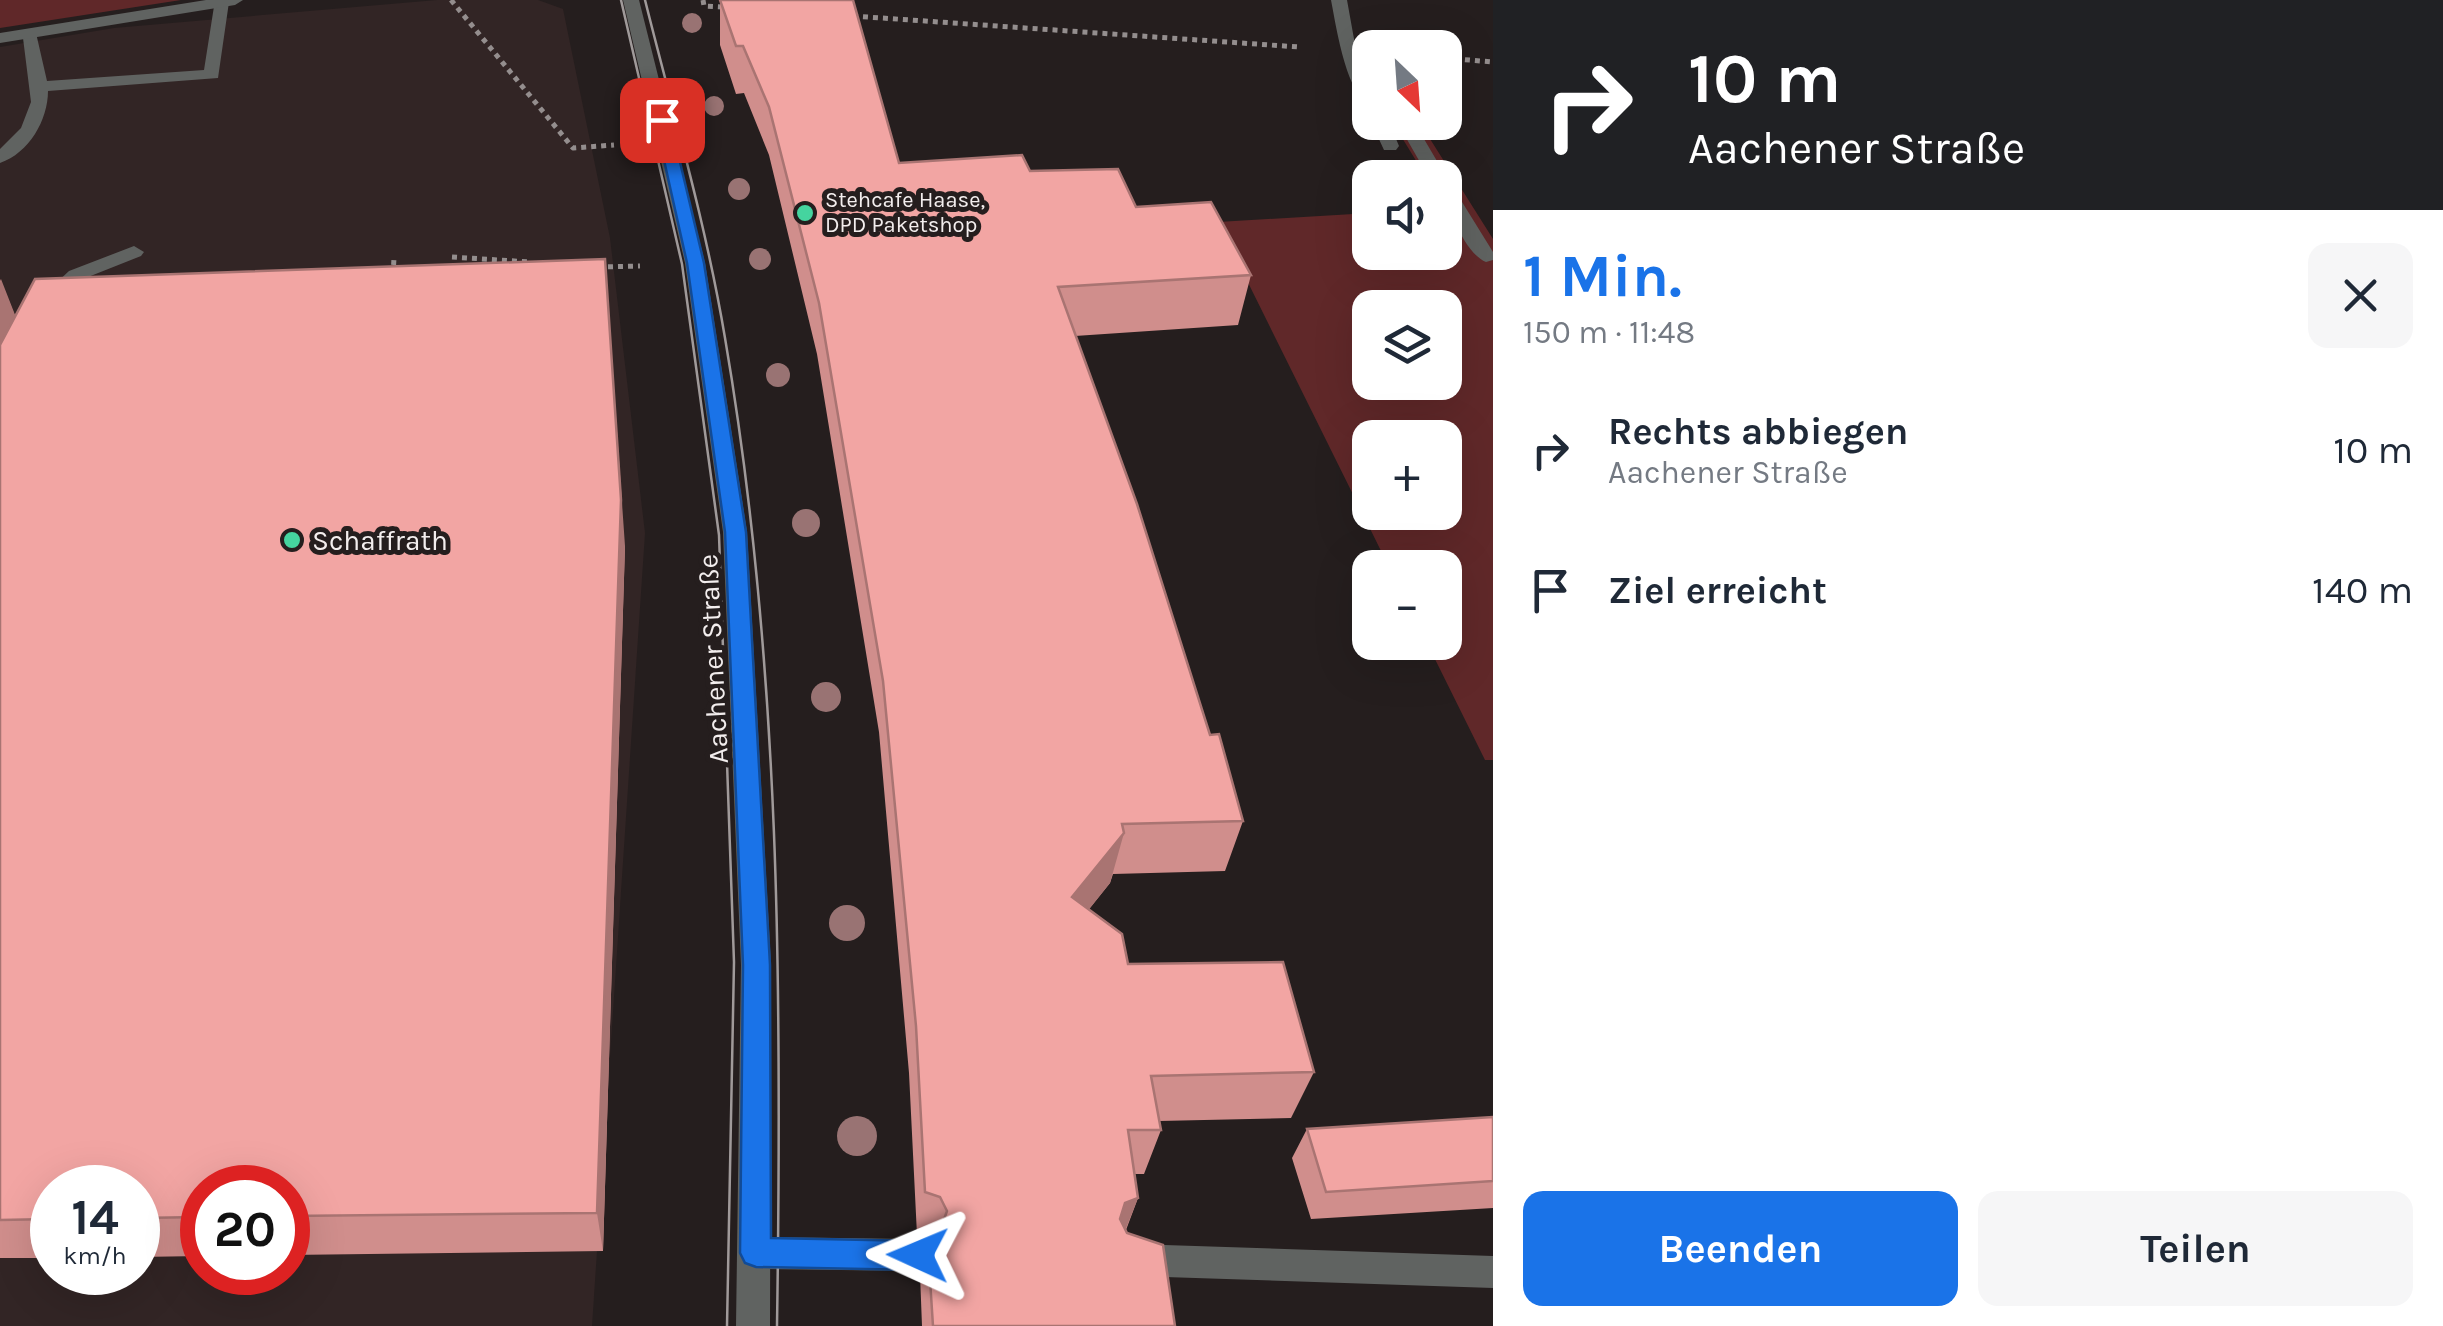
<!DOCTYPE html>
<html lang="de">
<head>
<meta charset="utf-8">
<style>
	:root { --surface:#fff; --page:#f6f6f7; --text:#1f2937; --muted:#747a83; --accent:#1a73e8 }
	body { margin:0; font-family:Karla,sans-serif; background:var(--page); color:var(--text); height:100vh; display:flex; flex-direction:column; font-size:38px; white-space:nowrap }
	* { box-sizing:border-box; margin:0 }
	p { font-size:32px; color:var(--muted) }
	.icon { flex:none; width:55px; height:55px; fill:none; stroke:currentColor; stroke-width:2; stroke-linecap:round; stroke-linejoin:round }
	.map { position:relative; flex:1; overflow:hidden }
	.panel { display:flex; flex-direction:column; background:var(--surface); width:950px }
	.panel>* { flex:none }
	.banner { background:#202124; color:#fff; overflow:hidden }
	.needle { width:65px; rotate:155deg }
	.tools { position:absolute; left:1352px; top:30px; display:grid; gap:20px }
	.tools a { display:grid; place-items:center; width:110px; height:110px; border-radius:20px; background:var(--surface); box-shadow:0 10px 40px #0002; font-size:50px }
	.speed { position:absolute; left:30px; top:1165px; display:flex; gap:20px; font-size:50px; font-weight:700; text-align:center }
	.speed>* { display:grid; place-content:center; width:130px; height:130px; border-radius:50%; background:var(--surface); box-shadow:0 10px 40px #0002; line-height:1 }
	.speed small { font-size:25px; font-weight:400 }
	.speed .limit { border:15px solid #d22; background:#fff; color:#111 }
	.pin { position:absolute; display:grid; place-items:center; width:85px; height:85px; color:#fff; margin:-42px; border-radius:20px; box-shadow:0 5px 15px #0006 }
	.me { position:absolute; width:110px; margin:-55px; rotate:271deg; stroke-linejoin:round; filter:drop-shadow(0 0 8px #0008) }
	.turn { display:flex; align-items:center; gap:35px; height:210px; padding:0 30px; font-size:45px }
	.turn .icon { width:130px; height:130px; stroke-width:2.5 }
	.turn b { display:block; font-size:70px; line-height:85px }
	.round { display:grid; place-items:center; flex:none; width:105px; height:105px; border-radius:20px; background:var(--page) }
	.headline { display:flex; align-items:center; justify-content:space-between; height:170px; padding:0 30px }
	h1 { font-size:60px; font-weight:700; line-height:75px; color:var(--accent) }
	.button { display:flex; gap:20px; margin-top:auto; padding:20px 30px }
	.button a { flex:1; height:115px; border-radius:20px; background:var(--accent); color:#fff; font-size:40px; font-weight:700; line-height:115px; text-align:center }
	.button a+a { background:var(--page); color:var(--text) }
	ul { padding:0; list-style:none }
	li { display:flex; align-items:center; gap:30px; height:140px; padding:0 30px }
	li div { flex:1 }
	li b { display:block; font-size:38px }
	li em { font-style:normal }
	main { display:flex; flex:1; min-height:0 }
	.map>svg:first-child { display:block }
	.built { fill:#322525; fill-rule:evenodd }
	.green { fill:#602829; fill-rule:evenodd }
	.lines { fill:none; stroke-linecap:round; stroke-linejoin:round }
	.path { stroke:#948e8e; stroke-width:5; stroke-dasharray:5 5; stroke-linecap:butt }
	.service { fill:#606361; fill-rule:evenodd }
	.minor { fill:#606361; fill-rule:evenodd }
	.tram { stroke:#a09a9a; stroke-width:2.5 }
	.tree { fill:#997373 }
	.wall { fill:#d08e8c }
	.shaded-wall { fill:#a97472 }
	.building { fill:#f2a5a3; stroke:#a97472; stroke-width:2.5 }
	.route { fill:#1a73e8; stroke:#114b97; stroke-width:2.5 }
	.poi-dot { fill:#45d49f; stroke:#251e1e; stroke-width:4 }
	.labels { text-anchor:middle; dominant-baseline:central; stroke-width:10; stroke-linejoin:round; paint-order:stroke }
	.far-poi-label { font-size:22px; fill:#f3eeee; stroke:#251e1e; text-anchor:start }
	.poi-label { font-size:28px; fill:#f3eeee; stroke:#251e1e; text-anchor:start }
	.street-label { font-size:28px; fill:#f3eeee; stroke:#251e1e }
</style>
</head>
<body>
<main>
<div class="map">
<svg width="1493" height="1326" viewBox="0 0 1493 1326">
	<rect width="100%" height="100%" fill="#251e1e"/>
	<!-- built -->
	<path class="built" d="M 437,0 L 538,0 L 563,9 L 610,238 L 645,533 L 592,1326 L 0,1326 L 0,47 L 114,28 ZM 52,1188 L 138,1188 L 138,1272 L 52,1272 ZM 202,1188 L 288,1188 L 288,1272 L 202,1272 Z"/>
	<!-- green -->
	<path class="green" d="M 0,0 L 181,0 L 0,28 Z
		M 1393,123 L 1420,123 L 1493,239 L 1493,760 L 1485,760 L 1427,643 L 1445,642 L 1445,568 L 1389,567 L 1218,222 L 1370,213 L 1370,252 L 1445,252 L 1445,178 L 1426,177 ZM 1370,308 L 1445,308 L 1445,382 L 1370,382 ZM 1370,438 L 1445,438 L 1445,512 L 1370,512 Z"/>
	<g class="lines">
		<!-- path -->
		<path class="path" d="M 451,0 L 573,148 L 614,145
			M 703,0 L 704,6 L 725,7
			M 853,16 L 1299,47
			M 1445,58 L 1493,62
			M 452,257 L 530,262
			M 598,267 L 640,266
			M 393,275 L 394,258"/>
		<!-- service -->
		<path class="service" d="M 215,0 L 229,2 L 218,78 L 48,91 C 48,120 29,153 0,163 L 0,149 L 21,128 L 31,102 L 22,30 L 36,33 L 47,81 L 204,70 Z
			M 1331,0 L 1347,0 L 1356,50 L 1370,81 L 1370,105 C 1346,94 1336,25 1331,0 Z
			M 1371,122 L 1389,122 L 1399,146 L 1396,150 L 1384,150 Z
			M 1397,122 L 1414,122 L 1447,178 L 1445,181 L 1445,178 L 1429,178 Z
			M 1445,183 L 1454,189 L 1493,252 L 1493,260 L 1486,262 C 1465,254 1445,205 1445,183 Z
			M 134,246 L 144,252 L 141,256 L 83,279 L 55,304 L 41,304 L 38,300 L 69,271 Z
			M 755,1237 L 918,1239 L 930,1244 L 935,1255 L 930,1266 L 918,1271 L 755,1269 L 743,1264 L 738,1253 L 743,1242 Z
			M 1134,1244 L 1493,1256 L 1493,1288 L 1134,1276 L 1122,1272 L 1117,1260 L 1122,1248 Z"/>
		<!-- minor -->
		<path class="minor" d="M 206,0 L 243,0 L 235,5 L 0,43 L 0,33 Z
			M 623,0 L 639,0 L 705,263 L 747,532 L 771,965 L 770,1326 L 736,1326 L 741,965 L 723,532 L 685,263 Z"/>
		<!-- tram -->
		<path class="tram" d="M 621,0 L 682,264 L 719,535 L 734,962 L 727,1326
			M 645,0 C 673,112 706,224 725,338 C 781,665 782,996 777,1326"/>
	</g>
	<!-- trees -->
	<g class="tree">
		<circle cx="692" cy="23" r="10"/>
		<circle cx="714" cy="106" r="10"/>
		<circle cx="739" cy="189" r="11"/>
		<circle cx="760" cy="259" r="11"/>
		<circle cx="778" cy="375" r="12"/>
		<circle cx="806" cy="523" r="14"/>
		<circle cx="826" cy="697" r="15"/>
		<circle cx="847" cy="923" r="18"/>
		<circle cx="857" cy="1136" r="20"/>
	</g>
	<!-- wall -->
	<path class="wall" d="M 720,0 L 899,163 L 1030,171 L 1136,207 L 1251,275 L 1238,325 L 1075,336 L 1210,735 L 1243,821 L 1225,871 L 1113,874 L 1110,883 L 1089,909 L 1128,964 L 1314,1072 L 1291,1118 L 1159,1121 L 1161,1130 L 1144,1174 L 1135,1174 L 1138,1198 L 1126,1230 L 1175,1326 L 922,1326 L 920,1274 L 926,1239 L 917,1235 L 909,1073 L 879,732 L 817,354 L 769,155 L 744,93 L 736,94 L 720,45 Z
		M 0,279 L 15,316 L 625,546 L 603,1251 L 288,1255 L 288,1188 L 202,1188 L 202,1256 L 138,1257 L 138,1188 L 52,1188 L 52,1258 L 0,1258 Z
		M 1493,1117 L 1493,1208 L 1311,1219 L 1292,1158 L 1307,1129 Z"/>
	<!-- shaded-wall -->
	<path class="shaded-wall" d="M 605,259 L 625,546 L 603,1251 L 597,1213 Z
		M 1,279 L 19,325 L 0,372 L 0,283 Z
		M 1124,833 L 1110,883 L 1060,946 L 1072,897 Z
		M 1138,1198 L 1121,1241 L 1109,1247 L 1125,1203 Z"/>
	<!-- building -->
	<path class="building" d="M 720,0 L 853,0 L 899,163 L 1022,155 L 1030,171 L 1118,169 L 1136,207 L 1211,202 L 1251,275 L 1058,287 L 1137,504 L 1210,735 L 1219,734 L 1243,821 L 1122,824 L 1124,833 L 1072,897 L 1122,934 L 1128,964 L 1283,962 L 1314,1072 L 1151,1076 L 1161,1130 L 1128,1130 L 1138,1198 L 1125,1203 L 1120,1219 L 1127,1233 L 1163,1245 L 1175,1326 L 933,1326 L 927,1232 L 942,1225 L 947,1211 L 940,1197 L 925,1192 L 916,1026 L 883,681 L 819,303 L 769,107 L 743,46 L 736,46 Z
		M 605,259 L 621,500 L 597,1213 L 288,1216 L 288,1188 L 202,1188 L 202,1217 L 138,1218 L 138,1188 L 52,1188 L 52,1219 L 0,1220 L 0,345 L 35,279 Z
		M 1493,1117 L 1493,1181 L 1326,1192 L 1307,1129 Z"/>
	<!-- route -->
	<path class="route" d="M 662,115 L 670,120 L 704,263 L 746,532 L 770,965 L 771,1238 L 918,1241 L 929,1245 L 934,1255 L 929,1266 L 918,1270 L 756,1267 L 745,1263 L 740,1253 L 743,965 L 725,532 L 687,263 L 655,120 Z"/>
	<!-- markers -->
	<g class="poi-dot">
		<circle cx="805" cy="213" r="10"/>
		<circle cx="292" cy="540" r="10"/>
	</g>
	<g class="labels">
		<!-- far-poi labels -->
		<g class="far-poi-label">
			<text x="825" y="200">Stehcafe Haase,<tspan x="825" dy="25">DPD Paketshop</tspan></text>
		</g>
		<!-- poi labels -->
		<g class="poi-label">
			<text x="312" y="540">Schaffrath</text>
		</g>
		<!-- street labels -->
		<g class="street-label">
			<text transform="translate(713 659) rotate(-93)">Aachener Straße</text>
		</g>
	</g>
</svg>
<div class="tools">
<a><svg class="needle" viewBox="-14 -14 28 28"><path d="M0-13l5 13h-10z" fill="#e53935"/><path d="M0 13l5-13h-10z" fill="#747a83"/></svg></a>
<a><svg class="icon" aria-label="sound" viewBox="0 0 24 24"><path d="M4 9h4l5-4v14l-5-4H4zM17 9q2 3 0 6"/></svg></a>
<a><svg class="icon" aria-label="layers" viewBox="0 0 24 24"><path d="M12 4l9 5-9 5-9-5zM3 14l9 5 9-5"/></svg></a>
<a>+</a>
<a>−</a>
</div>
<div class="speed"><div>14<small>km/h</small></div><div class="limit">20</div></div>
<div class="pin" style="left:662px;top:120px;background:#d93025"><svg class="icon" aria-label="arrive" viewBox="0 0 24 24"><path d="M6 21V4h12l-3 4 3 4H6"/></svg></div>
<svg class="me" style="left:918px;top:1255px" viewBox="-20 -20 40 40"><path d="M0-17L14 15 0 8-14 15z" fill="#1a73e8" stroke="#fff" stroke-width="4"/></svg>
</div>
<section class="panel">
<div class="banner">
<div class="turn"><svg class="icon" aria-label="right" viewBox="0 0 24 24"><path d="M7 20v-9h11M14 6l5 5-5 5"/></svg><div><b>10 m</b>Aachener Straße</div></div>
</div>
<div class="headline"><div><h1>1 Min.</h1><p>150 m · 11:48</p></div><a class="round"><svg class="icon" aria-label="close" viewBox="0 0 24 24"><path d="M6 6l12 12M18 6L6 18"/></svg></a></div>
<ul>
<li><svg class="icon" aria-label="right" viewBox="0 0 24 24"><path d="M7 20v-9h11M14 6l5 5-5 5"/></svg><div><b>Rechts abbiegen</b><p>Aachener Straße</p></div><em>10 m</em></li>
<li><svg class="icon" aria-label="arrive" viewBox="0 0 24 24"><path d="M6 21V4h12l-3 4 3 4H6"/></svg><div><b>Ziel erreicht</b></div><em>140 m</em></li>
</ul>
<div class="button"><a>Beenden</a><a>Teilen</a></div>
</section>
</main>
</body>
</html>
